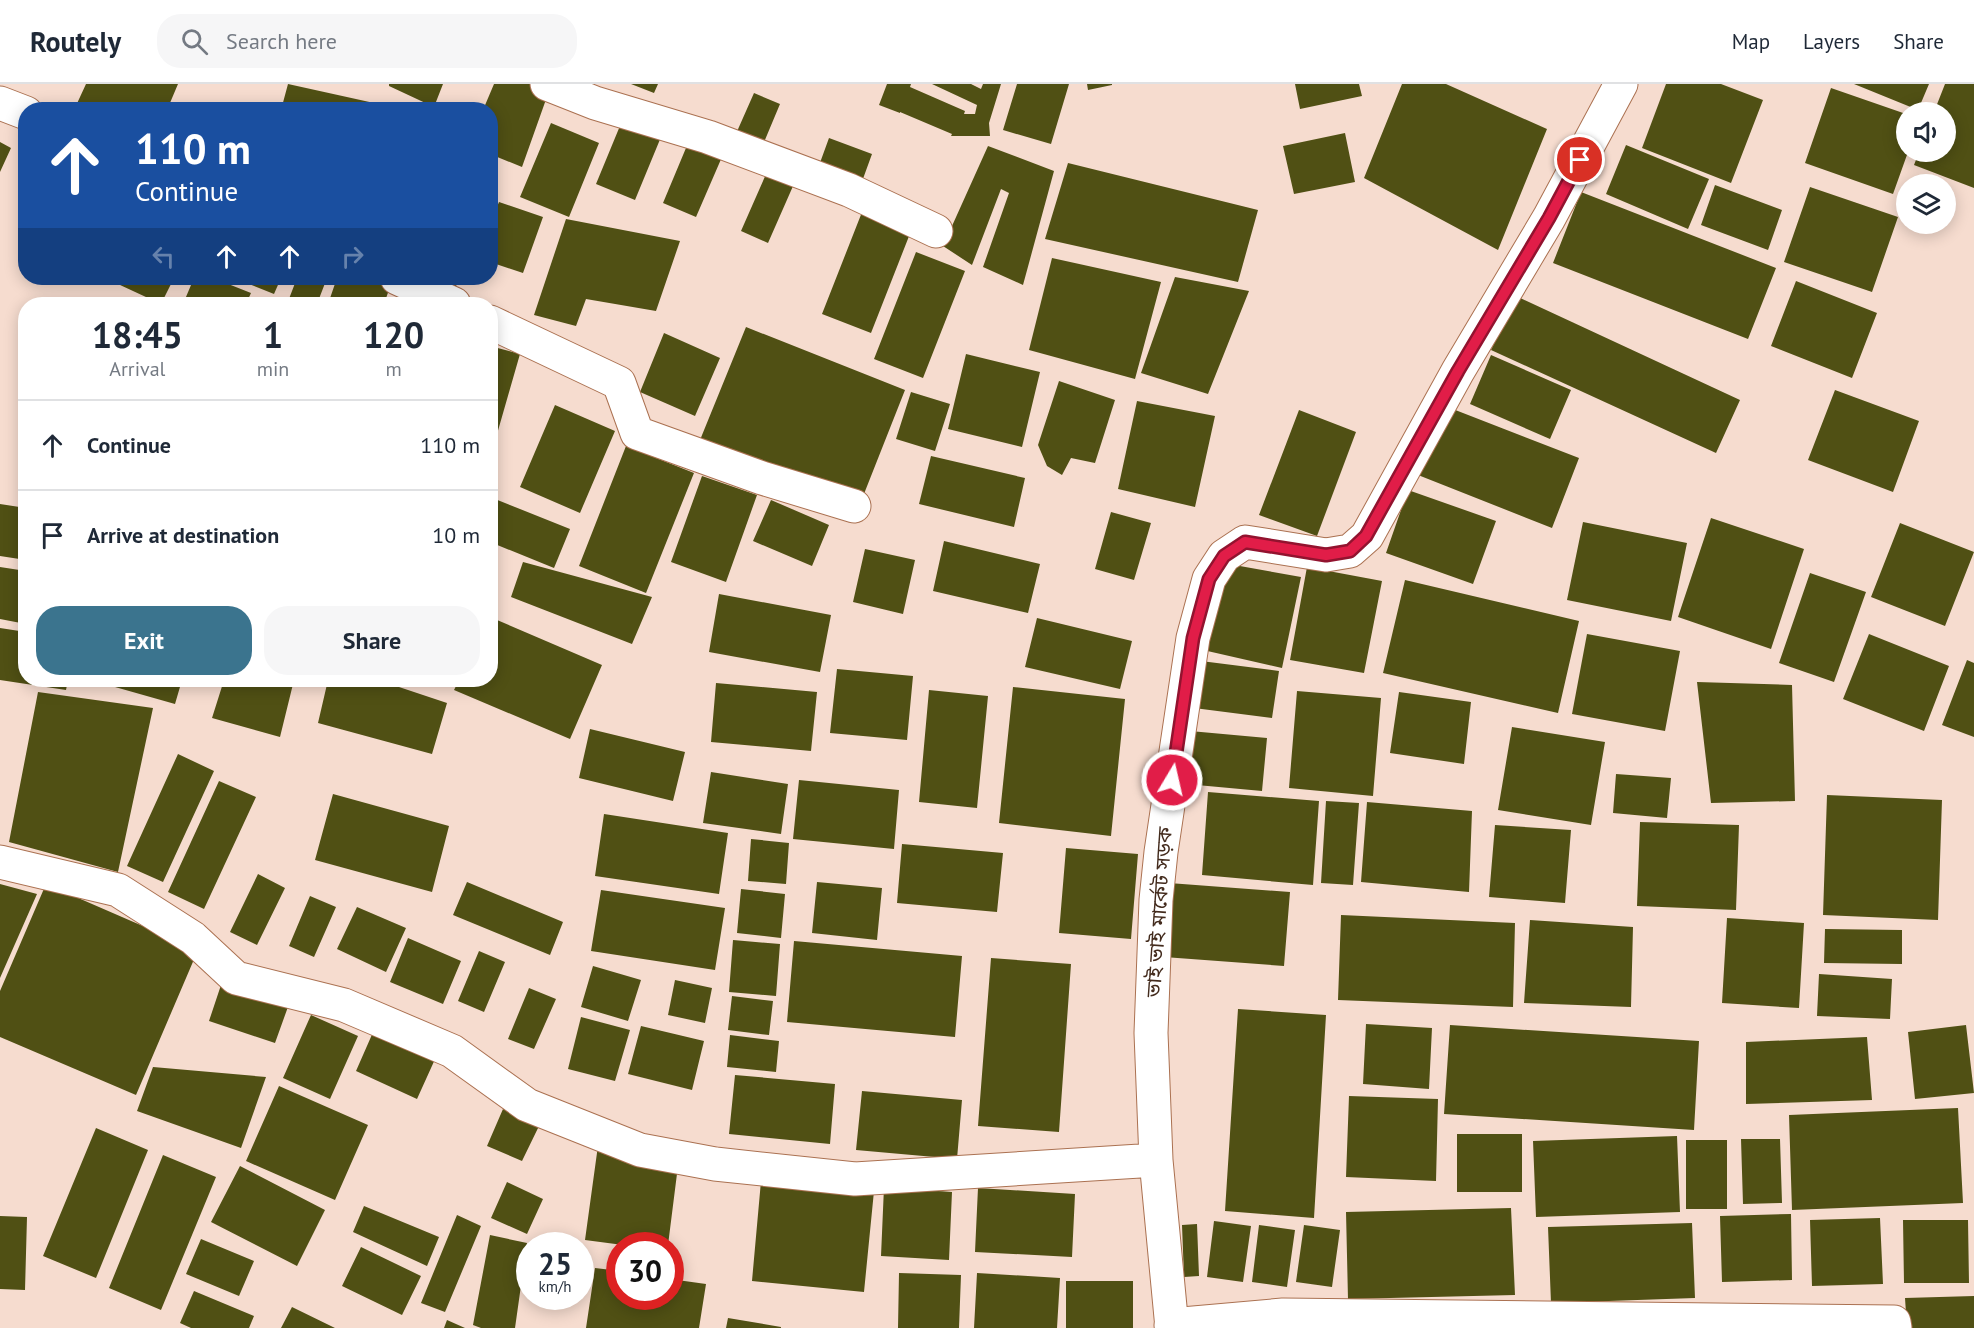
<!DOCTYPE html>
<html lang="en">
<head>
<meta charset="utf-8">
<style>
	:root { --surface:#fff; --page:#f6f6f7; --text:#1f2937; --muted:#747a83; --line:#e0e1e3; --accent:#3b748e }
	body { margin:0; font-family:"PT Sans","Noto Sans Bengali",sans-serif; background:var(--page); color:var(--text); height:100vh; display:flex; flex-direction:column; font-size:22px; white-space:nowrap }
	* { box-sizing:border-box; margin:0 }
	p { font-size:20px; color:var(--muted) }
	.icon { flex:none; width:33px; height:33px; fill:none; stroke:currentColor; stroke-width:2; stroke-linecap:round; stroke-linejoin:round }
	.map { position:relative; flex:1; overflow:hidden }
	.details { position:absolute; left:18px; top:213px; width:480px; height:390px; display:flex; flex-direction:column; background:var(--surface); border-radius:24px; box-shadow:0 3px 15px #0003 }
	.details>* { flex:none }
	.guide { position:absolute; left:18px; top:18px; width:480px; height:183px; border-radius:24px; box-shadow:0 3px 15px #0003; background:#1a4fa0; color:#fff; overflow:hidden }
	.buttons { position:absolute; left:1896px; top:18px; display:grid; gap:12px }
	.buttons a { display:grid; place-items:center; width:60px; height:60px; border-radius:50%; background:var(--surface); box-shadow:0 3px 15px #0003; font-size:30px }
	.speed { position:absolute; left:516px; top:1148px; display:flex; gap:12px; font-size:30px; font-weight:700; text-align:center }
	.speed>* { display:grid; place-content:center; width:78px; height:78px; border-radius:50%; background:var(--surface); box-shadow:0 3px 15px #0003; line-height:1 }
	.speed small { font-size:15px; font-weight:400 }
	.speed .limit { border:9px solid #d22; background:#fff; color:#111 }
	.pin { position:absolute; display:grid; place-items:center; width:51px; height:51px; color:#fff; margin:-26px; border:3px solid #fff; border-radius:50%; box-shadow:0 2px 6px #0007 }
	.me { position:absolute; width:66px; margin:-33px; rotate:9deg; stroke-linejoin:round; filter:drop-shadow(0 0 4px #0008) }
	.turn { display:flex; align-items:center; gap:21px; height:126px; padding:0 18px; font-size:27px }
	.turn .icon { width:78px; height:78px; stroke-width:2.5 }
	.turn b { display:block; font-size:42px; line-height:51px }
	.lanes { display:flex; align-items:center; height:57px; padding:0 18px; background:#0003; justify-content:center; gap:30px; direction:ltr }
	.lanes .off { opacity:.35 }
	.eta { display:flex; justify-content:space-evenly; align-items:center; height:102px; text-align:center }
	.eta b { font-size:36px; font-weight:600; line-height:42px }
	.cta { display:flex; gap:12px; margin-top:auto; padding:12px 18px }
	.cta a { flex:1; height:69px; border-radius:24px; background:var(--accent); color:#fff; font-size:24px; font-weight:600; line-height:69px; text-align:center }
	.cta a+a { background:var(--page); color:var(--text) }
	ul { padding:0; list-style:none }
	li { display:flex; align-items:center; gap:18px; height:90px; padding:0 18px; border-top:2px solid var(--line) }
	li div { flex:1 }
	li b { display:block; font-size:22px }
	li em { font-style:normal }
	header { display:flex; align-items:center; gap:36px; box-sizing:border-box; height:84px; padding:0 30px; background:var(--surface); border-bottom:2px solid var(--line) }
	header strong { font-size:28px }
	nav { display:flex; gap:33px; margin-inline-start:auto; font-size:21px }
	.search { width:420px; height:54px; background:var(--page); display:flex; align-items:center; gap:15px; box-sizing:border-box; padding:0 21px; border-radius:24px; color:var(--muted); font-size:22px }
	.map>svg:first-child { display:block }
	.building { fill:#505014 }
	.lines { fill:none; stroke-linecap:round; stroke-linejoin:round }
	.minor-casing { stroke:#ab7151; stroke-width:35 }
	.minor { stroke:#fff; stroke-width:33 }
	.route-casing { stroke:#92132f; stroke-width:15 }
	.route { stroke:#e11d48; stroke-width:10 }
	.labels { text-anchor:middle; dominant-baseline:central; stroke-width:6; stroke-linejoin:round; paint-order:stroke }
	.street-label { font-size:20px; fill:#432b1d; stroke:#fff }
</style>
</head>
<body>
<header>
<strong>Routely</strong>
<div class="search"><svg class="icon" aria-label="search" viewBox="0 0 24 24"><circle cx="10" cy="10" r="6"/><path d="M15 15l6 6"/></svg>Search here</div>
<nav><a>Map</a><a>Layers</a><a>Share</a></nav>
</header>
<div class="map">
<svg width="1974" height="1244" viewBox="0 0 1974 1244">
	<rect width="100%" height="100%" fill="#f6dccf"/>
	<!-- building -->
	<path class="building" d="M 86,0 L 178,0 L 167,26 L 74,26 Z
		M 288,0 L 374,19 L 373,26 L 281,26 Z
		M 389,0 L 443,0 L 434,23 L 389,2 Z
		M 494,0 L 531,0 L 549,7 L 522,83 L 490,70 L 490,26 L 483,26 Z
		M 631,0 L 658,0 L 654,9 Z
		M 887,0 L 911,0 L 910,3 L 965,27 L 964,30 L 975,30 L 977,21 L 932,0 L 971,0 L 981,5 L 983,0 L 1001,0 L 989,39 L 990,52 L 951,52 L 952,50 L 900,28 L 900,29 L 879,21 Z
		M 1017,0 L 1069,0 L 1051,60 L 1003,46 Z
		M 1087,0 L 1112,0 L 1112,1 L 1088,6 Z
		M 1295,0 L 1359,0 L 1362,12 L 1300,25 Z
		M 1402,0 L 1446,0 L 1547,45 L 1498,166 L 1364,94 Z
		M 1666,0 L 1721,0 L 1763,16 L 1731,99 L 1642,64 Z
		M 1854,0 L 1929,0 L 1918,26 Z
		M 1945,0 L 1974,0 L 1974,104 L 1914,81 L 1919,68 L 1946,68 L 1946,28 L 1934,28 Z
		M 1831,4 L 1906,30 L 1906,68 L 1908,68 L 1893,110 L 1805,79 Z
		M 754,9 L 780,20 L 762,63 L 735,52 Z
		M 622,37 L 661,53 L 635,116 L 596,100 Z
		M 551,39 L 599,59 L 569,133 L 520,113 Z
		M 1345,49 L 1355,98 L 1294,110 L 1283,62 Z
		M 691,52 L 725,66 L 696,133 L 663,119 Z
		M 829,54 L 872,70 L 860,103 L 817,87 Z
		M 0,58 L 11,64 L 0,88 Z
		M 1626,61 L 1709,95 L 1688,145 L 1606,110 Z
		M 988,62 L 1054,87 L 1023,201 L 983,183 L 1009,109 L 1001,105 L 972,181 L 943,162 Z
		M 1068,79 L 1258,126 L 1238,198 L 1045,155 Z
		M 770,81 L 797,93 L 768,159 L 741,147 Z
		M 1715,101 L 1782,126 L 1768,166 L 1701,141 Z
		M 1810,103 L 1898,133 L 1872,208 L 1784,178 Z
		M 1581,108 L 1776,184 L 1748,255 L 1553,179 Z
		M 499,118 L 543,133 L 523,189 L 490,178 L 490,140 Z
		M 864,123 L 913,142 L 871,249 L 822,230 Z
		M 566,135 L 680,157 L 656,227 L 586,215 L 576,242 L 534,231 Z
		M 916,168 L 965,187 L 923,294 L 874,275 Z
		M 1052,174 L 1161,198 L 1135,295 L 1029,266 Z
		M 1175,193 L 1249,207 L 1208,310 L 1141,289 Z
		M 105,194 L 174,194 L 161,220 Z
		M 194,194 L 213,194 L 251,209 L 246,220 L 183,220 Z
		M 234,194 L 281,194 L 274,210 Z
		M 297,194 L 327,194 L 317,220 L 287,220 Z
		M 337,194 L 372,194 L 390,203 L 384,220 L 328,220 Z
		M 427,194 L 459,194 L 455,205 Z
		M 1796,197 L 1877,229 L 1852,294 L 1771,262 Z
		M 1516,212 L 1740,316 L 1716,369 L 1491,266 Z
		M 746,243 L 905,306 L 860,420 L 700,356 Z
		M 664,249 L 720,274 L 695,332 L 640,308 Z
		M 490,262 L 520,270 L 491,371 L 490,371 Z
		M 966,270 L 1040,288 L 1022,363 L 948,345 Z
		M 1491,271 L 1571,306 L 1550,355 L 1470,320 Z
		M 1059,297 L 1115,316 L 1095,379 L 1071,374 L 1062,391 L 1047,382 L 1038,361 Z
		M 1835,306 L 1919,337 L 1893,408 L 1808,376 Z
		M 911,308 L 950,320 L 935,367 L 896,355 Z
		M 1137,317 L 1215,332 L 1195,423 L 1118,405 Z
		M 555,321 L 615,347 L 580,429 L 520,403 Z
		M 1445,322 L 1579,374 L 1552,444 L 1418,391 Z
		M 1299,326 L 1356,348 L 1317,452 L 1259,431 Z
		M 626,362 L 694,389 L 646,509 L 579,482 Z
		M 931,372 L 1025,394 L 1014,443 L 919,420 Z
		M 702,392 L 757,411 L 726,498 L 671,478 Z
		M 1408,406 L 1496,437 L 1473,500 L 1386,469 Z
		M 490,413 L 570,445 L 554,484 L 490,458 Z
		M 771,416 L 829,441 L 812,482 L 753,457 Z
		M 0,420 L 26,424 L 26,476 L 0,472 Z
		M 1111,428 L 1151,439 L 1134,496 L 1095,485 Z
		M 1711,434 L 1804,465 L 1771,565 L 1678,533 Z
		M 1583,438 L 1687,459 L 1671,537 L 1567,516 Z
		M 1900,439 L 1974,468 L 1945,542 L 1871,513 Z
		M 944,457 L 1040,480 L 1028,529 L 933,507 Z
		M 865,465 L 915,476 L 903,530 L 853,518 Z
		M 523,478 L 652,513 L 632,560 L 511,513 Z
		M 1223,479 L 1301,493 L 1282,584 L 1203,566 Z
		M 0,483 L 26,487 L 26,540 L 0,535 Z
		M 1307,483 L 1382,497 L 1364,589 L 1290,576 Z
		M 1810,489 L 1866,508 L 1834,598 L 1779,579 Z
		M 1405,496 L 1579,537 L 1558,629 L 1383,589 Z
		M 719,510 L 831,531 L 820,588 L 709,568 Z
		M 490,533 L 602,581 L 570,655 L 454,606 L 459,596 L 490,596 Z
		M 1037,534 L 1132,557 L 1120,605 L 1025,583 Z
		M 0,544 L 26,548 L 26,596 L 68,596 L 66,606 L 0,596 Z
		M 1587,550 L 1680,567 L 1665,647 L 1572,630 Z
		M 1869,550 L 1949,582 L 1924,647 L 1843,615 Z
		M 1967,576 L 1974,579 L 1974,653 L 1942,641 Z
		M 1201,577 L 1279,587 L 1272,634 L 1194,624 Z
		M 837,585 L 913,592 L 907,656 L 830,649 Z
		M 109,596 L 182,596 L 175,620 L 108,601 Z
		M 224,596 L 294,596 L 280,653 L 212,634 Z
		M 328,596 L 378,596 L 447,619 L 432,670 L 318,639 Z
		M 1697,598 L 1792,601 L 1795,717 L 1711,719 Z
		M 716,599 L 817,608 L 811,667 L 711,658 Z
		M 1013,603 L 1125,615 L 1111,752 L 999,739 Z
		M 929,606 L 988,612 L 977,724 L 919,718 Z
		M 1297,607 L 1381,614 L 1373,712 L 1289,704 Z
		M 38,608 L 153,624 L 118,788 L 9,758 Z
		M 1399,608 L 1471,618 L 1464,680 L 1390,669 Z
		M 1512,643 L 1605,658 L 1591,741 L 1498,726 Z
		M 590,645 L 685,668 L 673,717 L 579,694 Z
		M 1190,647 L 1267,654 L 1262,707 L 1186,700 Z
		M 178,670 L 214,687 L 163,798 L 127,782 Z
		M 711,688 L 788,700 L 781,750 L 703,739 Z
		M 1616,690 L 1671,694 L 1667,734 L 1613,729 Z
		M 799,696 L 899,706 L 894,765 L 793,755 Z
		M 219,697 L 256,713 L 204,825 L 168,808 Z
		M 1208,708 L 1319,717 L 1313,801 L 1202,791 Z
		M 333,710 L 449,742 L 432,808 L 315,776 Z
		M 1827,711 L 1942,716 L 1938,836 L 1823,831 Z
		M 1326,717 L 1359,719 L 1353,801 L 1321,799 Z
		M 1367,718 L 1472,727 L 1469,808 L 1361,798 Z
		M 604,730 L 728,749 L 719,810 L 595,792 Z
		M 1640,738 L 1739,741 L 1736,826 L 1637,822 Z
		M 1495,741 L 1571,746 L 1565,819 L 1489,813 Z
		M 751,755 L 789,759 L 786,800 L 748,797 Z
		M 902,760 L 1003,769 L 997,828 L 897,819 Z
		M 1066,764 L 1138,770 L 1131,855 L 1059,849 Z
		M 258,790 L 285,804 L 257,861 L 230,848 Z
		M 467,798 L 563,838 L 550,871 L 453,831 Z
		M 817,798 L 882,804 L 877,856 L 812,849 Z
		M 1169,799 L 1290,808 L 1284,882 L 1164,873 Z
		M 0,800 L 37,810 L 0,894 Z
		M 46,800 L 198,866 L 136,1011 L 0,953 L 0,907 Z
		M 741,805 L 785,810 L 781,854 L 737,849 Z
		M 601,806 L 725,824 L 715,886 L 591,867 Z
		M 310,812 L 336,823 L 314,873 L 289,862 Z
		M 357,823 L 406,844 L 386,888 L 337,865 Z
		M 1341,831 L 1515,839 L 1513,923 L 1338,916 Z
		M 1727,834 L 1804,839 L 1799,924 L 1722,919 Z
		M 1530,836 L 1633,843 L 1631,923 L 1524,919 Z
		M 1825,845 L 1902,846 L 1902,880 L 1824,879 Z
		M 408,854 L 461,877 L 443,920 L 390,898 Z
		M 733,856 L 780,860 L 776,912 L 729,908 Z
		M 794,857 L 962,872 L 955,953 L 787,938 Z
		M 479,867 L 505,878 L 484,928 L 458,917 Z
		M 991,874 L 1071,880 L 1059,1048 L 978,1042 Z
		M 593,882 L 641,896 L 628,937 L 581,923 Z
		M 1819,890 L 1892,895 L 1890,935 L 1817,932 Z
		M 675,896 L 712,904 L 705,939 L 668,931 Z
		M 222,898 L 289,920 L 275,959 L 209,937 Z
		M 529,904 L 556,915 L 534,965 L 508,955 Z
		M 732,912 L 773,917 L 769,951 L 728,946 Z
		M 1238,925 L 1326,931 L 1314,1134 L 1225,1127 Z
		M 311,931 L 358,952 L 330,1015 L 283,994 Z
		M 581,933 L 630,946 L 615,997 L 568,985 Z
		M 1366,940 L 1432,944 L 1429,1005 L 1363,1000 Z
		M 1450,941 L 1699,957 L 1694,1046 L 1444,1030 Z
		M 1966,941 L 1974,1009 L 1915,1015 L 1908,948 Z
		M 641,942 L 704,957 L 692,1006 L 628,990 Z
		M 374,946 L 436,973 L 417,1015 L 356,987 Z
		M 730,951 L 779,957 L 776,988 L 727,983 Z
		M 1867,953 L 1872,1016 L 1746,1020 L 1746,958 Z
		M 153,983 L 266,993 L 241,1064 L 137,1027 Z
		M 735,991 L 835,1000 L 830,1060 L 729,1050 Z
		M 279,1002 L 368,1041 L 335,1116 L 246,1077 Z
		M 862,1007 L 962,1016 L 957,1075 L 856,1066 Z
		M 1349,1012 L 1438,1015 L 1436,1097 L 1346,1093 Z
		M 1958,1024 L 1963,1119 L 1792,1126 L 1789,1031 Z
		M 503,1025 L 539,1042 L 522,1077 L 487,1062 Z
		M 96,1044 L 148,1066 L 96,1194 L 43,1172 Z
		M 600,1047 L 681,1058 L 668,1161 L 623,1161 L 585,1156 Z
		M 1457,1050 L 1522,1050 L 1522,1108 L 1457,1108 Z
		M 1677,1052 L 1680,1128 L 1536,1133 L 1533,1057 Z
		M 1741,1055 L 1780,1055 L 1782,1119 L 1743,1120 Z
		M 1686,1056 L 1727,1056 L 1727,1125 L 1686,1125 Z
		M 163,1071 L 216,1093 L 161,1226 L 109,1204 Z
		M 240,1082 L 325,1126 L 297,1182 L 211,1138 Z
		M 761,1097 L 874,1107 L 864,1208 L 752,1197 Z
		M 507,1098 L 543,1115 L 527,1150 L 491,1134 Z
		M 884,1103 L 952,1108 L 949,1176 L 881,1172 Z
		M 978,1104 L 1075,1110 L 1072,1173 L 975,1168 Z
		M 364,1122 L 439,1153 L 427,1182 L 353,1148 Z
		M 1511,1124 L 1515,1211 L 1348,1215 L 1346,1128 Z
		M 1791,1130 L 1792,1196 L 1722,1198 L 1720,1132 Z
		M 457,1131 L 481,1142 L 445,1228 L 421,1219 Z
		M 0,1132 L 27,1133 L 25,1206 L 0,1205 Z
		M 1880,1134 L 1883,1200 L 1812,1202 L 1810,1136 Z
		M 1903,1136 L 1968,1136 L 1969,1199 L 1904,1199 Z
		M 1214,1137 L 1251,1142 L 1243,1198 L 1207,1193 Z
		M 1692,1139 L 1695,1214 L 1551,1219 L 1548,1143 Z
		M 1197,1140 L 1199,1192 L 1184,1193 L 1182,1141 Z
		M 1259,1141 L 1295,1146 L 1287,1203 L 1252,1198 Z
		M 1304,1141 L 1340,1146 L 1332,1203 L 1296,1198 Z
		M 490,1151 L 527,1159 L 515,1244 L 481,1244 L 473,1241 Z
		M 201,1155 L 254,1177 L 239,1212 L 186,1190 Z
		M 361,1163 L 421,1192 L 402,1231 L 342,1202 Z
		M 595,1184 L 620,1187 L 620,1212 L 670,1212 L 670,1195 L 706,1200 L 699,1244 L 586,1244 Z
		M 899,1189 L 961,1191 L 959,1244 L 898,1244 Z
		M 977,1189 L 1060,1194 L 1057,1244 L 974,1244 Z
		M 1066,1197 L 1133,1197 L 1133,1244 L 1066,1244 Z
		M 194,1207 L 254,1232 L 249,1244 L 191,1244 L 180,1239 Z
		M 1974,1212 L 1974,1244 L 1907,1244 L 1905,1214 Z
		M 292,1223 L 335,1244 L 281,1244 Z
		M 728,1234 L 781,1243 L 781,1244 L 726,1244 Z
		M 447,1236 L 465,1244 L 444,1244 Z"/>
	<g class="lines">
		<defs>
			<path id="minor" d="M 547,0 L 595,19 L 708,53 L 849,106 L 936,147
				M 0,19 L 26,29
				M 397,194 L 454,220
				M 490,238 L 619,299 L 637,349 L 762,394 L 854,422
				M 0,778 L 118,806 L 193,854 L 236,894 L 344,921 L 452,967 L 527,1021 L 640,1066 L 715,1080 L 855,1095 L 1156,1076
				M 1171,1241 L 1283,1231 L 1894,1238 L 1895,1244
				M 1172,1244 L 1156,1076 L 1151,949 L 1156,816 L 1161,768 L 1193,554 L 1209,495 L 1224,472 L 1245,458 L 1326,471 L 1350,467 L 1367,452 L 1458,287 L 1549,134 L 1621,0"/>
		</defs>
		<!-- minor casing -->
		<use href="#minor" class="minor-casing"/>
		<!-- minor -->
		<use href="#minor" class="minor"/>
	</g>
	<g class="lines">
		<defs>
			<path id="route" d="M 1172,696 L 1193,554 L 1209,495 L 1224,472 L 1245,458 L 1326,471 L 1350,467 L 1366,452 L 1458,287 L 1549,134 L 1580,76"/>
		</defs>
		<!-- route casing -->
		<use href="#route" class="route-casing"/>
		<!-- route -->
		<use href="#route" class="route"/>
	</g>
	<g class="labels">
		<!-- street labels -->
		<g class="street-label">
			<text transform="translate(1159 828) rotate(-86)">ভাই ভাই মার্কেট সড়ক</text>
		</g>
	</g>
</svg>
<div class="buttons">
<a><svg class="icon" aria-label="sound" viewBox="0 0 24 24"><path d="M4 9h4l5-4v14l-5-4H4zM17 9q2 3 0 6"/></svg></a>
<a><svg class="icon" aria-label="layers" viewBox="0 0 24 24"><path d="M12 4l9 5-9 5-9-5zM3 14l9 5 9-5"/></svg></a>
</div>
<div class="speed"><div>25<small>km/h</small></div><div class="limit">30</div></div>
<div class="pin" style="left:1580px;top:76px;background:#d93025"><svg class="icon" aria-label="arrive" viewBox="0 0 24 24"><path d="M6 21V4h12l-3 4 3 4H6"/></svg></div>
<svg class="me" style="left:1172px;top:696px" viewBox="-20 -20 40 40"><circle r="17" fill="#e11d48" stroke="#fff" stroke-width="3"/><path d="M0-11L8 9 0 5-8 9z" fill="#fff"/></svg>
<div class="guide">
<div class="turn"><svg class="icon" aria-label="ahead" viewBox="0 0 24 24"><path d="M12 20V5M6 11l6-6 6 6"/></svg><div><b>110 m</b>Continue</div></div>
<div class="lanes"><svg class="icon off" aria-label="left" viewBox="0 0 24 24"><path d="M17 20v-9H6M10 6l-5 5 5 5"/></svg><svg class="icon" aria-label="ahead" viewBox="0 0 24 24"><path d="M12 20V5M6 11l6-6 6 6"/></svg><svg class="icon" aria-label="ahead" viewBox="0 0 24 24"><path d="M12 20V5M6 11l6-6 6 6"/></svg><svg class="icon off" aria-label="right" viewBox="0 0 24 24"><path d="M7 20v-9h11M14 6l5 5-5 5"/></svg></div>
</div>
<section class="details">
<div class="eta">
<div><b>18:45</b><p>Arrival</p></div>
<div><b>1</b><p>min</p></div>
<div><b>120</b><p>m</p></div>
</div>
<ul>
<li><svg class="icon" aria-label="ahead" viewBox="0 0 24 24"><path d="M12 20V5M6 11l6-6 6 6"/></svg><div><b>Continue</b></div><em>110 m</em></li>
<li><svg class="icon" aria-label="arrive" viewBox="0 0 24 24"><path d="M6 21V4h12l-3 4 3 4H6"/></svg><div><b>Arrive at destination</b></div><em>10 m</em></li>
</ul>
<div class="cta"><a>Exit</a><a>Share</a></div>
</section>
</div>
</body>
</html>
